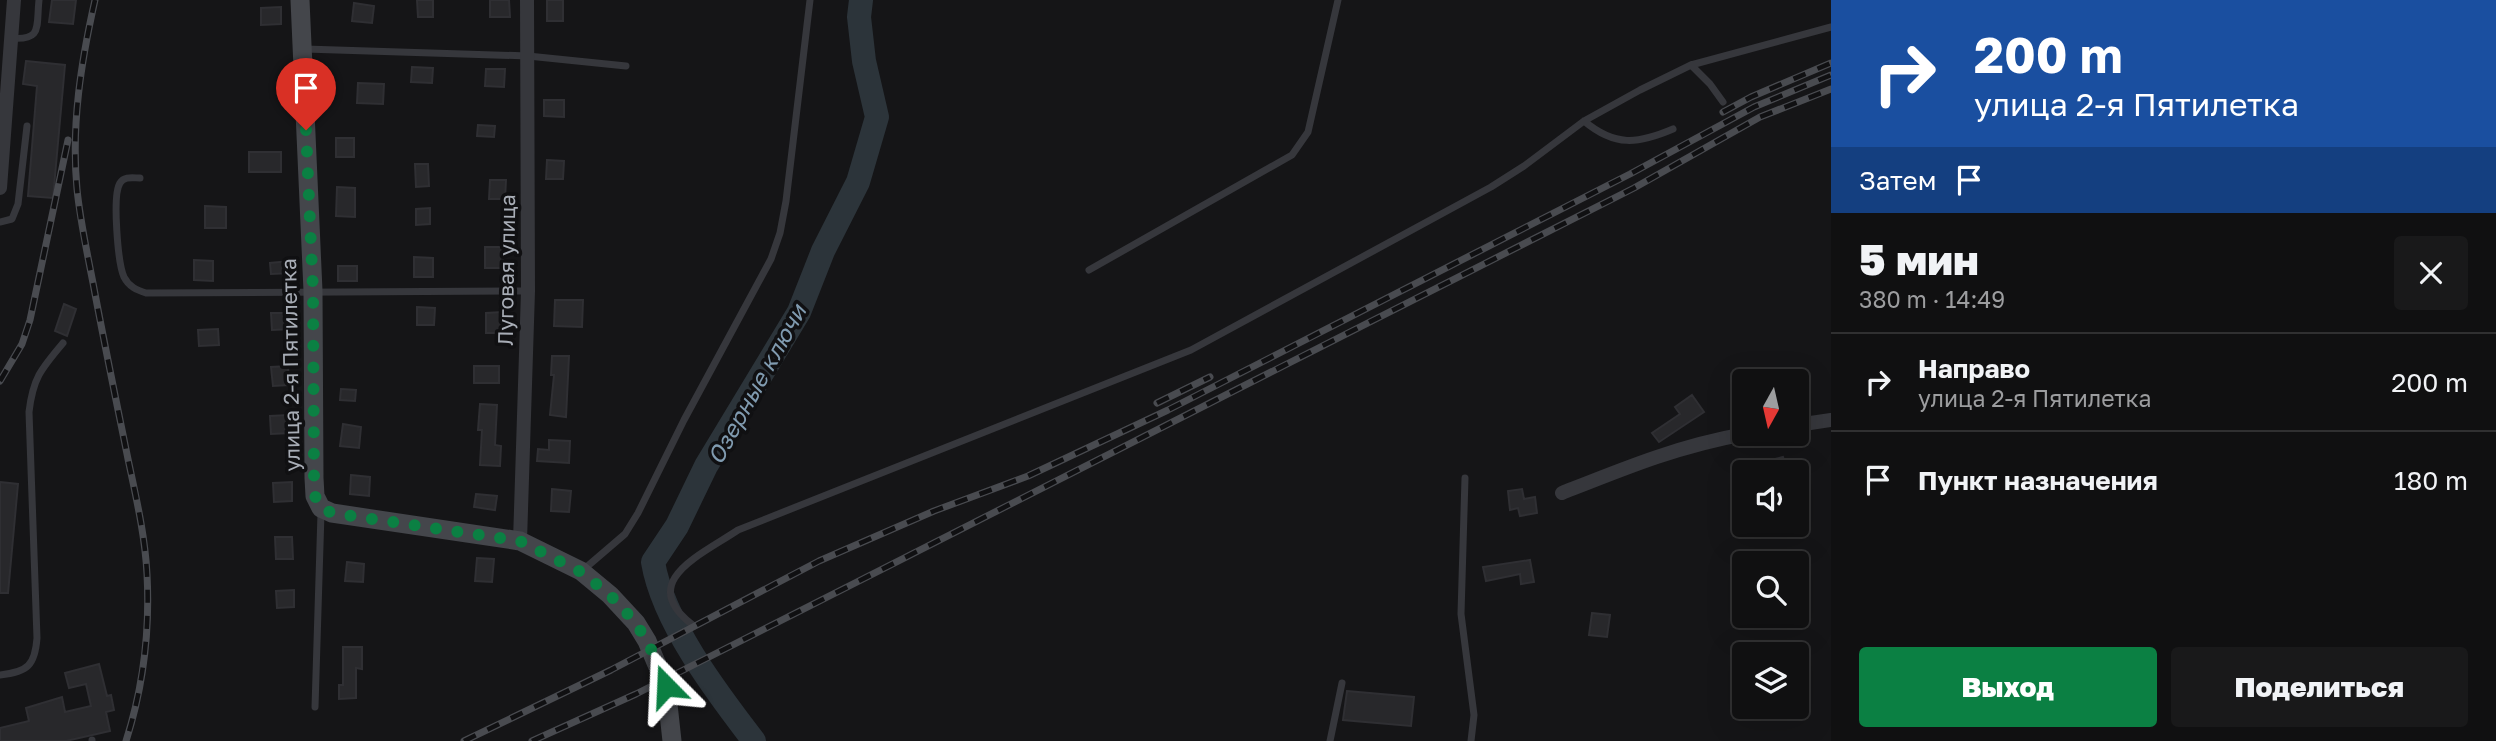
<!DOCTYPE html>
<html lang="ru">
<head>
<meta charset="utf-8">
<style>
	:root { --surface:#101011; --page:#19191a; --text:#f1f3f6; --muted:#9c9d9f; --line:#303031; --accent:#0b8043 }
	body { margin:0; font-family:"Golos Text",sans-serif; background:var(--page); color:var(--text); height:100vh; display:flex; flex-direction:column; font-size:26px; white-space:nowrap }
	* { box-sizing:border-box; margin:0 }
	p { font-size:23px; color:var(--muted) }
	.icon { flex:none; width:38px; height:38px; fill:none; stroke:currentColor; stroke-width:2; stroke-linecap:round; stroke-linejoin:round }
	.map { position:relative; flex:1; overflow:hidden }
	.details { display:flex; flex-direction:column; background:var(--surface); width:665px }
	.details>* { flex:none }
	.top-card { background:#1a4fa0; color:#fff; overflow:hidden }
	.needle { width:46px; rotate:188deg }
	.fabs { position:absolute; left:1732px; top:369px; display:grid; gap:14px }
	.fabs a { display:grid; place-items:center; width:77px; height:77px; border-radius:7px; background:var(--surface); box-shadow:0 7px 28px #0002,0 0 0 2px var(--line); font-size:35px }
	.pin { position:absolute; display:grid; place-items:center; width:60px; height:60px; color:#fff; margin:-72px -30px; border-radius:50% 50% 50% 0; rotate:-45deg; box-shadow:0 0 7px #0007 }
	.pin .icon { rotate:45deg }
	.me { position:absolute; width:77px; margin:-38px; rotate:339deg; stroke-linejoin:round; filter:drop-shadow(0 0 5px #0008) }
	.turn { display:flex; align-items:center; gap:24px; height:147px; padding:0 28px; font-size:32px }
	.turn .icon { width:91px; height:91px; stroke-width:2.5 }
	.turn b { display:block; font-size:49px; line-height:60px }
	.then { display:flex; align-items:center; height:66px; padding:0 28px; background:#0003; gap:14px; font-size:26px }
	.round { display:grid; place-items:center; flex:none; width:74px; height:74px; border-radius:7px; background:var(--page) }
	.head { display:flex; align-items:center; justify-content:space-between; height:119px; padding:0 28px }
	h1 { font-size:42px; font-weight:800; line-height:52px }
	.primary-button { display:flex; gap:14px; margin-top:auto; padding:14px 28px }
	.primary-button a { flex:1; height:80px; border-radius:7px; background:var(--accent); color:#fff; font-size:28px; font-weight:800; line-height:80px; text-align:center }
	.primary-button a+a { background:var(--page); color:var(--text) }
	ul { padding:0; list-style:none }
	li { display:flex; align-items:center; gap:21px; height:98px; padding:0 28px; border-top:2px solid var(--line) }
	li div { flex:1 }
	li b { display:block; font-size:26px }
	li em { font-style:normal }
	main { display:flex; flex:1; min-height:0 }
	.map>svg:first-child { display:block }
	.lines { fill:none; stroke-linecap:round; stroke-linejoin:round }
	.river { stroke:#2c343a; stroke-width:24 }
	.building { fill:#28282b; stroke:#2f2f33; stroke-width:2 }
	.lane { stroke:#36373c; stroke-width:7 }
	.street { stroke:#36373c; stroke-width:14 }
	.secondary { stroke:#44464b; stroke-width:19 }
	.rail-casing { stroke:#494b50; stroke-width:7 }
	.rail { stroke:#101012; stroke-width:4.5; stroke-dasharray:13; stroke-linecap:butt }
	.route { stroke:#0b8043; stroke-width:12; stroke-dasharray:0 21.6 }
	.labels { text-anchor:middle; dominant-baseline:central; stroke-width:7; stroke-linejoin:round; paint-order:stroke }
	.street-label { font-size:21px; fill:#a8adb6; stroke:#101012 }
	.water-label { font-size:23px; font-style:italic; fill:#809bb0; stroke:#101012 }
</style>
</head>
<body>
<main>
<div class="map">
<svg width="1831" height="741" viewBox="0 0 1831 741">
	<rect width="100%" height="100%" fill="#151517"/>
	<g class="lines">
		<!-- river -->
		<path class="river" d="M 754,741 C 717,693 663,622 653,562 L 677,526 L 706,466 L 799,312 L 823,251 L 858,182 L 877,117 L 864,61 L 859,17 L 861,0"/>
	</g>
	<!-- building -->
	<path class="building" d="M 52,0 L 76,0 L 73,24 L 49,22 Z
		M 417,0 L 433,0 L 433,17 L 418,17 Z
		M 490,0 L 509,0 L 510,17 L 490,17 Z
		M 547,0 L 563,0 L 563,21 L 547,21 Z
		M 354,3 L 374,6 L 372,23 L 352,21 Z
		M 281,7 L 281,24 L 261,25 L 261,8 Z
		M 26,61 L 65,65 L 53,198 L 28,196 L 37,86 L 23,84 Z
		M 412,67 L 433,68 L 432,83 L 411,82 Z
		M 486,69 L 505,69 L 504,87 L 485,86 Z
		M 358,83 L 384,84 L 383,104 L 357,103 Z
		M 544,100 L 564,100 L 564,117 L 544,116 Z
		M 478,125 L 495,126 L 494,137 L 477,136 Z
		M 336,138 L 354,138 L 354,157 L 336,157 Z
		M 249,152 L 281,152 L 281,172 L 249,172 Z
		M 547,160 L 564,161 L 563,179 L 546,179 Z
		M 415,164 L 428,164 L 429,186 L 416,187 Z
		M 490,180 L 506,180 L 505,199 L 489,199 Z
		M 337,187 L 355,188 L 355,217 L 336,216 Z
		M 205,206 L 226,207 L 226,228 L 205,228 Z
		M 430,208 L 430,224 L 416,225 L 416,209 Z
		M 485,247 L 503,247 L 503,268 L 485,268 Z
		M 414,257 L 433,258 L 433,277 L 414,277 Z
		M 194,260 L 213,261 L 213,281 L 194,280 Z
		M 290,261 L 291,273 L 271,274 L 270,263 Z
		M 338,266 L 357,266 L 357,281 L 338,281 Z
		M 555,300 L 583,300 L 582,327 L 554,326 Z
		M 64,304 L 76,309 L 67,336 L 55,331 Z
		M 417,307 L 435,308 L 434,325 L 417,325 Z
		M 502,312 L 502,333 L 486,333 L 486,313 Z
		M 271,313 L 290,313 L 291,329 L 272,330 Z
		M 218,329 L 219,345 L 199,346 L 198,330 Z
		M 552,356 L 569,356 L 566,417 L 550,415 L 554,375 L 551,375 Z
		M 288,366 L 289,385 L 273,386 L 271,367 Z
		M 474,366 L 499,366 L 499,383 L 474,383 Z
		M 341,389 L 356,390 L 355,401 L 340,400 Z
		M 1692,395 L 1704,412 L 1659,442 L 1652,433 L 1680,414 L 1675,407 Z
		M 480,404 L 497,405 L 495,445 L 501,446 L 500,466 L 480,465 L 482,430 L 478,430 Z
		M 289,415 L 290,433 L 271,434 L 270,416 Z
		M 343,424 L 361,427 L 359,448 L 340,446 Z
		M 549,440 L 570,441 L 569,463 L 537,461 L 538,449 L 549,450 Z
		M 1783,457 L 1788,472 L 1762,472 L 1759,463 Z
		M 351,475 L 370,477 L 369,496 L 350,494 Z
		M 0,482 L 18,484 L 8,593 L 0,593 Z
		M 292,482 L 292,501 L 274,502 L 273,483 Z
		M 552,489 L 571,491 L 569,512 L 551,511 Z
		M 1522,489 L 1524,499 L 1535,497 L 1537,513 L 1520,516 L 1518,508 L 1510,510 L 1508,491 Z
		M 476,494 L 497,496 L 495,510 L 474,507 Z
		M 275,537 L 292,537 L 293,559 L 276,559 Z
		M 477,558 L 494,559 L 492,582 L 475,581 Z
		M 1530,560 L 1534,582 L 1521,584 L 1520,574 L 1486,581 L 1483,567 Z
		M 347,562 L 364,564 L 363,582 L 345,581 Z
		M 294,590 L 294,607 L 277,608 L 276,591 Z
		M 1592,613 L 1610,615 L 1607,637 L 1589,635 Z
		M 343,647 L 362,647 L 362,669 L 356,668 L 356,698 L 339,699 L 339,685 L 343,685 Z
		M 99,664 L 107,696 L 111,695 L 114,710 L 106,712 L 110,731 L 66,741 L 0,741 L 0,728 L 29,721 L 26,708 L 62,697 L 65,712 L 91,706 L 86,684 L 69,688 L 65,673 Z
		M 1347,691 L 1414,697 L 1411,726 L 1343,720 Z"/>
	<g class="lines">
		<!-- lane -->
		<path class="lane" d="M 10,38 C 43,41 36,27 39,0
			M 305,49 L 528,56 L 626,66
			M 1691,65 L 1710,84 L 1723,102
			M 1584,121 C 1615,147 1638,144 1673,129
			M 140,178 C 133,178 124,176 120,183 C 112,195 118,264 124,277 C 129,287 137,290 146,293 L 527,291
			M 0,222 L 12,219 L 18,204 L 27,126
			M 1089,270 L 1292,155 L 1308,132 L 1338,0
			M 1465,478 L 1461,614 L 1474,715 L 1471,741
			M 583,570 L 625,534 L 638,513 L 684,420 L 771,259 L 780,233 L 786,201 L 810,0
			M 694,626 C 635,582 701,555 738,530 L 1191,350 L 1491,187 L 1524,166 L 1584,121 L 1640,90 L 1691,65 L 1831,27
			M 0,675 C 28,672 35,665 37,638 L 29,412 C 33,378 41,369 63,343
			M 315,707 L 321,513
			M 92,741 L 92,740
			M 1330,741 L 1342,683"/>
		<!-- street -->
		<path class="street" d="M 0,188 L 14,0
			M 1797,425 L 1831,420
			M 1562,493 C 1625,468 1678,446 1745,434
			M 520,541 L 528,291 L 527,0"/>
		<!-- secondary -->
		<path class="secondary" d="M 300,0 L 313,291 L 314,478 L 315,496 L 321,508 L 332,513 L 520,541 L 581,571 L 610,595 L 636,623 L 647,641 L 666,686 L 672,741"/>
		<defs>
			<path id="rail" d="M 95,0 C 81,62 71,125 77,189 C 80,220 87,252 93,283 C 104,342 116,400 128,459 C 136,497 145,535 147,574 C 150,630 143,688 126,741
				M 1723,112 L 1751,97 L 1831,63
				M 0,381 L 22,344 L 30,320 L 68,140
				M 1157,403 L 1210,377
				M 464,741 L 611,670 L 819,561 L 934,511 L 1028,476 L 1168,410 L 1630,174 L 1754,107 L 1831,75
				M 532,741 L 636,694 L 1634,188 L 1760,117 L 1831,89"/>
		</defs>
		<!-- rail casing -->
		<use href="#rail" class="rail-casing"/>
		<!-- rail -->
		<use href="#rail" class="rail"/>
	</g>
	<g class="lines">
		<!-- route -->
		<path class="route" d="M 306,130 L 313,291 L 314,478 L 315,496 L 321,508 L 332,513 L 520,541 L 581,572 L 610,595 L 636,623 L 657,660 L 666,686"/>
	</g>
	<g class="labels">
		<!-- street labels -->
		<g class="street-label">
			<text transform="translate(506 270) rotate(-89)">Луговая улица</text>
			<text transform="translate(290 365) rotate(-91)">улица 2-я Пятилетка</text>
		</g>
		<!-- water labels -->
		<g class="water-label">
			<text transform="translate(756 384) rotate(-61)">Озерные ключи</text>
		</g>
	</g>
</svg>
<div class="fabs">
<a><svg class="needle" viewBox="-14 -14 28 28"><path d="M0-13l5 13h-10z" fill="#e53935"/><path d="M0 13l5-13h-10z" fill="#9c9d9f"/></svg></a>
<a><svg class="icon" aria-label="sound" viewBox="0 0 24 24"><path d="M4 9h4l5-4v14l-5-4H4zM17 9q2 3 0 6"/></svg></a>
<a><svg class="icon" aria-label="search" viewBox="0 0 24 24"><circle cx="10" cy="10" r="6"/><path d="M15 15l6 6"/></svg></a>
<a><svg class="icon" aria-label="layers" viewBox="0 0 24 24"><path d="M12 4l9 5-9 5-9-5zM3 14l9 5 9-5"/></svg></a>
</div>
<div class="pin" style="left:306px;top:130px;background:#d93025"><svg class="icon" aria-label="arrive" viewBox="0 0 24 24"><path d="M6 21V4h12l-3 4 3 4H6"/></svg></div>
<svg class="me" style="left:666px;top:686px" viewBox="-20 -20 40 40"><path d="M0-17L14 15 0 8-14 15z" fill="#0b8043" stroke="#fff" stroke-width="4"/></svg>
</div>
<section class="details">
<div class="top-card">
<div class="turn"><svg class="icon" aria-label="right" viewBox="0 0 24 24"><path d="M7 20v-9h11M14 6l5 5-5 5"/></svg><div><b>200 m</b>улица 2-я Пятилетка</div></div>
<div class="then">Затем<svg class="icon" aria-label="arrive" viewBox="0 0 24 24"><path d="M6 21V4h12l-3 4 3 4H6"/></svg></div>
</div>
<div class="head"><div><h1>5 мин</h1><p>380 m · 14:49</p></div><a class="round"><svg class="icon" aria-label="close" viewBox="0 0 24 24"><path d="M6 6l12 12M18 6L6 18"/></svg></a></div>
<ul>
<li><svg class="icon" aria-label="right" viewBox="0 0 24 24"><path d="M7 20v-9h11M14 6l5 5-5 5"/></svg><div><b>Направо</b><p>улица 2-я Пятилетка</p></div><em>200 m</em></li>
<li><svg class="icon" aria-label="arrive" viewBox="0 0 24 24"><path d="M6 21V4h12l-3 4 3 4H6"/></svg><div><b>Пункт назначения</b></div><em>180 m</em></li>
</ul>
<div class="primary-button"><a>Выход</a><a>Поделиться</a></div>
</section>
</main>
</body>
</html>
